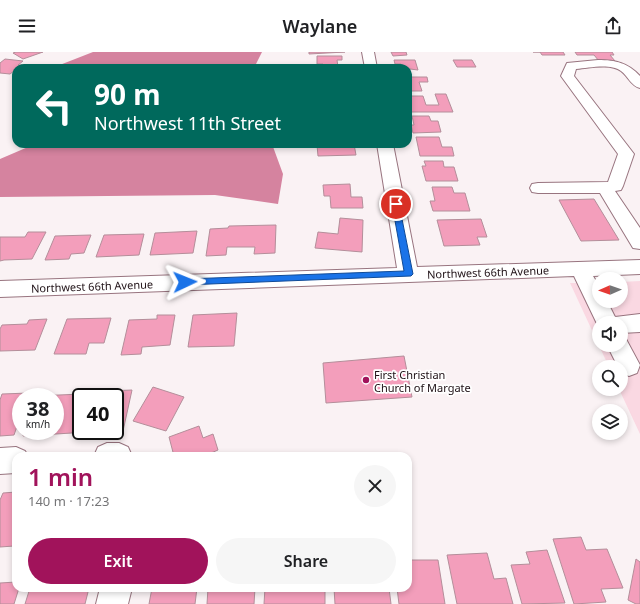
<!DOCTYPE html>
<html lang="en">
<head>
<meta charset="utf-8">
<style>
	:root { --surface:#fff; --page:#f6f6f6; --text:#202124; --muted:#757577; --accent:#a1135b }
	body { margin:0; font-family:"Noto Sans",sans-serif; background:var(--page); color:var(--text); height:100vh; display:flex; flex-direction:column; font-size:15px; white-space:nowrap }
	* { box-sizing:border-box; margin:0 }
	p { font-size:13px; color:var(--muted) }
	.icon { flex:none; width:22px; height:22px; fill:none; stroke:currentColor; stroke-width:2; stroke-linecap:round; stroke-linejoin:round }
	.map { position:relative; flex:1; overflow:hidden }
	.panel { position:absolute; left:12px; top:400px; width:400px; height:140px; display:flex; flex-direction:column; background:var(--surface); border-radius:12px; box-shadow:0 2px 6px #0003 }
	.panel>* { flex:none }
	.banner { position:absolute; left:12px; top:12px; width:400px; height:84px; border-radius:12px; box-shadow:0 2px 6px #0003; background:#00695c; color:#fff; overflow:hidden }
	.needle { width:26px; rotate:268deg }
	.tools { position:absolute; left:592px; top:220px; display:grid; gap:8px }
	.tools a { display:grid; place-items:center; width:36px; height:36px; border-radius:50%; background:var(--surface); box-shadow:0 2px 6px #0003; font-size:20px }
	.speed { position:absolute; left:12px; top:336px; display:flex; gap:8px; font-size:20px; font-weight:700; text-align:center }
	.speed>* { display:grid; place-content:center; width:52px; height:52px; border-radius:50%; background:var(--surface); box-shadow:0 2px 6px #0003; line-height:1 }
	.speed small { font-size:10px; font-weight:400 }
	.speed .limit { border:2px solid #111; border-radius:6px; background:#fff; color:#111 }
	.pin { position:absolute; display:grid; place-items:center; width:34px; height:34px; color:#fff; margin:-17px; border:2px solid #fff; border-radius:50%; box-shadow:0 1px 4px #0007 }
	.me { position:absolute; width:44px; margin:-22px; rotate:88deg; stroke-linejoin:round; filter:drop-shadow(0 0 3px #0008) }
	.turn { display:flex; align-items:center; gap:14px; height:84px; padding:0 16px; font-size:18px }
	.turn .icon { width:52px; height:52px; stroke-width:2.5 }
	.turn b { display:block; font-size:28px; line-height:34px }
	.round { display:grid; place-items:center; flex:none; width:42px; height:42px; border-radius:21px; background:var(--page) }
	.overview { display:flex; align-items:center; justify-content:space-between; height:68px; padding:0 16px }
	h1 { font-size:24px; font-weight:600; line-height:30px; color:var(--accent) }
	.action { display:flex; gap:8px; margin-top:auto; padding:8px 16px }
	.action a { flex:1; height:46px; border-radius:24px; background:var(--accent); color:#fff; font-size:16px; font-weight:600; line-height:46px; text-align:center }
	.action a+a { background:var(--page); color:var(--text) }
	header { display:flex; justify-content:space-between; align-items:center; height:52px; padding:0 16px; background:var(--surface); font-size:18px; font-weight:600 }
	.map>svg:first-child { display:block }
	.green { fill:#fad8e2; fill-rule:evenodd }
	.water { fill:#d5839f }
	.building { fill:#f39ebb; stroke:#b48e9a }
	.lines { fill:none; stroke-linecap:round; stroke-linejoin:round }
	.minor-casing { stroke:#98747f; stroke-width:2 }
	.minor { fill:#fff; fill-rule:evenodd }
	.route { fill:#1a73e8; stroke:#114b97 }
	.poi-dot { fill:#a1135b; stroke:#fff; stroke-width:1.5 }
	.labels { text-anchor:middle; dominant-baseline:central; stroke-width:3.5; stroke-linejoin:round; paint-order:stroke }
	.street-label { font-size:11px; fill:#1e1015; stroke:#fff }
	.poi-label { font-size:11px; fill:#1e1015; stroke:#fff; text-anchor:start }
</style>
</head>
<body>
<header><svg class="icon" aria-label="menu" viewBox="0 0 24 24"><path d="M4 6h16M4 12h16M4 18h16"/></svg>Waylane<svg class="icon" aria-label="share" viewBox="0 0 24 24"><path d="M12 15V3M7 8l5-5 5 5M5 13v7h14v-7"/></svg></header>
<div class="map">
<svg width="640" height="552" viewBox="0 0 640 552">
	<rect width="100%" height="100%" fill="#faf2f4"/>
	<!-- green -->
	<path class="green" d="M 640,229 L 640,382 L 619,337 L 621,337 L 621,315 L 609,315 L 570,231 L 599,231 L 599,249 L 621,249 L 621,230 ZM 599,271 L 621,271 L 621,293 L 599,293 Z"/>
	<!-- water -->
	<path class="water" d="M 93,0 L 262,0 L 254,16 L 52,16 Z
		M 30,92 L 272,92 L 283,122 L 278,152 L 215,143 L 0,145 L 0,107 L 28,95 Z"/>
	<!-- building -->
	<path class="building" d="M 16,0 L 43,0 L 23,7 L 13,1 Z
		M 309,0 L 345,0 L 309,2 Z
		M 391,0 L 406,0 L 407,3 L 393,4 Z
		M 533,0 L 563,0 L 565,3 L 542,3 L 540,0 Z
		M 575,0 L 612,0 L 614,3 L 610,3 L 615,9 L 599,9 L 594,3 L 577,3 Z
		M 317,4 L 342,4 L 342,8 L 337,8 L 338,15 L 323,15 L 323,12 L 317,12 Z
		M 5,7 L 23,9 L 18,13 L 22,13 L 10,22 L 0,21 L 0,11 Z
		M 394,8 L 415,8 L 418,18 L 402,16 L 401,12 L 395,12 Z
		M 453,8 L 472,8 L 476,15 L 457,15 Z
		M 408,25 L 427,25 L 428,30 L 419,30 L 422,39 L 408,39 Z
		M 435,42 L 446,42 L 453,60 L 409,60 L 408,44 L 423,44 L 426,53 L 439,53 Z
		M 412,64 L 429,64 L 431,69 L 438,69 L 441,80 L 413,81 L 411,73 L 414,73 Z
		M 416,85 L 439,85 L 442,95 L 452,95 L 454,104 L 420,104 Z
		M 354,92 L 356,103 L 318,104 L 317,93 Z
		M 424,109 L 443,109 L 444,115 L 454,115 L 458,129 L 426,129 L 422,114 L 426,114 Z
		M 350,132 L 351,145 L 362,145 L 363,156 L 331,156 L 330,144 L 324,144 L 323,133 Z
		M 432,135 L 452,135 L 454,141 L 465,141 L 470,159 L 433,159 L 430,149 L 435,149 Z
		M 594,147 L 619,188 L 581,189 L 559,148 Z
		M 340,166 L 363,168 L 362,200 L 315,196 L 318,180 L 338,182 Z
		M 481,167 L 487,185 L 477,185 L 480,193 L 444,194 L 437,168 Z
		M 276,173 L 275,201 L 254,202 L 255,195 L 227,195 L 226,203 L 206,204 L 210,177 L 228,176 L 229,174 Z
		M 197,179 L 193,201 L 150,203 L 155,181 Z
		M 28,180 L 46,180 L 32,207 L 4,208 L 0,209 L 0,185 L 25,185 Z
		M 144,182 L 139,203 L 96,205 L 104,183 Z
		M 91,183 L 84,201 L 71,202 L 69,207 L 45,208 L 55,184 Z
		M 237,261 L 234,294 L 188,295 L 193,263 Z
		M 157,263 L 175,263 L 170,293 L 142,295 L 141,302 L 121,303 L 129,268 L 157,267 Z
		M 111,266 L 104,291 L 89,291 L 86,302 L 54,302 L 67,267 Z
		M 47,267 L 35,298 L 0,299 L 0,277 L 2,273 L 27,272 L 29,268 Z
		M 404,304 L 412,345 L 326,351 L 323,311 Z
		M 153,335 L 184,345 L 166,379 L 133,369 Z
		M 132,338 L 123,379 L 95,380 L 115,379 L 115,345 L 105,345 L 106,339 Z
		M 29,341 L 28,345 L 21,345 L 21,363 L 14,383 L 0,384 L 0,348 L 2,342 Z
		M 82,342 L 72,381 L 23,384 L 24,379 L 55,379 L 55,345 L 36,344 Z
		M 199,374 L 203,386 L 213,382 L 218,398 L 204,404 L 174,404 L 169,385 Z
		M 16,440 L 16,488 L 14,494 L 0,495 L 0,448 L 3,441 Z
		M 581,485 L 586,498 L 607,497 L 623,536 L 601,537 L 606,550 L 574,552 L 553,487 Z
		M 547,498 L 565,551 L 522,552 L 511,513 L 530,512 L 526,500 Z
		M 487,501 L 494,527 L 506,526 L 513,552 L 457,552 L 447,503 Z
		M 636,507 L 640,510 L 640,552 L 636,552 L 628,548 Z
		M 408,508 L 438,508 L 445,552 L 399,552 L 397,536 L 408,536 Z
		M 16,530 L 16,536 L 19,536 L 14,552 L 0,552 L 0,531 Z
		M 30,536 L 89,536 L 85,552 L 25,552 Z
		M 152,536 L 197,536 L 195,552 L 149,552 Z
		M 208,536 L 255,536 L 254,552 L 207,552 Z
		M 265,536 L 325,536 L 325,552 L 264,552 Z
		M 334,536 L 389,536 L 391,552 L 335,552 Z"/>
	<g class="lines">
		<defs>
			<path id="minor" d="M 362,0 L 374,0 L 377,16 L 365,16 Z
				M 598,8 C 616,8 628,11 640,24 L 640,36 C 631,34 628,24 621,19 C 610,11 589,16 576,17 L 574,24 L 634,102 L 623,134 L 621,138 L 615,139 L 640,176 L 640,197 L 633,196 L 600,141 L 538,141 L 532,140 L 530,136 L 532,132 L 538,131 L 608,130 L 618,102 L 561,24 L 567,11 Z
				M 377,92 L 393,92 L 417,215 L 640,208 L 640,222 L 593,224 L 599,234 L 599,249 L 607,249 L 615,265 L 640,262 L 640,280 L 621,281 L 621,271 L 599,271 L 599,276 L 574,224 L 0,245 L 0,229 L 397,216 Z
				M 621,285 L 626,287 L 640,313 L 637,321 L 629,324 L 621,321 L 621,315 L 618,315 L 607,293 L 621,293 Z
				M 107,391 L 119,391 L 128,395 L 132,404 L 94,404 L 98,395 Z
				M 16,395 L 25,399 L 28,404 L 16,404 L 16,421 L 0,422 L 0,396 Z
				M 100,536 L 132,536 L 128,552 L 96,552 Z"/>
		</defs>
		<!-- minor casing -->
		<use href="#minor" class="minor-casing"/>
		<!-- minor -->
		<use href="#minor" class="minor"/>
	</g>
	<!-- route -->
	<path class="route" d="M 396,149 L 399,152 L 413,222 L 411,224 L 185,233 L 181,230 L 185,227 L 404,219 L 392,152 Z"/>
	<!-- markers -->
	<circle class="poi-dot" cx="366" cy="328" r="4"/>
	<g class="labels">
		<!-- street labels -->
		<g class="street-label">
			<text transform="translate(488 220) rotate(-2)">Northwest 66th Avenue</text>
			<text transform="translate(92 234) rotate(-2)">Northwest 66th Avenue</text>
		</g>
		<!-- poi labels -->
		<g class="poi-label">
			<text x="374" y="322">First Christian<tspan x="374" dy="13">Church of Margate</tspan></text>
		</g>
	</g>
</svg>
<div class="tools">
<a><svg class="needle" viewBox="-14 -14 28 28"><path d="M0-13l5 13h-10z" fill="#e53935"/><path d="M0 13l5-13h-10z" fill="#757577"/></svg></a>
<a><svg class="icon" aria-label="sound" viewBox="0 0 24 24"><path d="M4 9h4l5-4v14l-5-4H4zM17 9q2 3 0 6"/></svg></a>
<a><svg class="icon" aria-label="search" viewBox="0 0 24 24"><circle cx="10" cy="10" r="6"/><path d="M15 15l6 6"/></svg></a>
<a><svg class="icon" aria-label="layers" viewBox="0 0 24 24"><path d="M12 4l9 5-9 5-9-5zM3 14l9 5 9-5"/></svg></a>
</div>
<div class="speed"><div>38<small>km/h</small></div><div class="limit">40</div></div>
<div class="pin" style="left:396px;top:152px;background:#d93025"><svg class="icon" aria-label="arrive" viewBox="0 0 24 24"><path d="M6 21V4h12l-3 4 3 4H6"/></svg></div>
<svg class="me" style="left:185px;top:230px" viewBox="-20 -20 40 40"><path d="M0-17L14 15 0 8-14 15z" fill="#1a73e8" stroke="#fff" stroke-width="4"/></svg>
<div class="banner">
<div class="turn"><svg class="icon" aria-label="left" viewBox="0 0 24 24"><path d="M17 20v-9H6M10 6l-5 5 5 5"/></svg><div><b>90 m</b>Northwest 11th Street</div></div>
</div>
<section class="panel">
<div class="overview"><div><h1>1 min</h1><p>140 m · 17:23</p></div><a class="round"><svg class="icon" aria-label="close" viewBox="0 0 24 24"><path d="M6 6l12 12M18 6L6 18"/></svg></a></div>
<div class="action"><a>Exit</a><a>Share</a></div>
</section>
</div>
</body>
</html>
